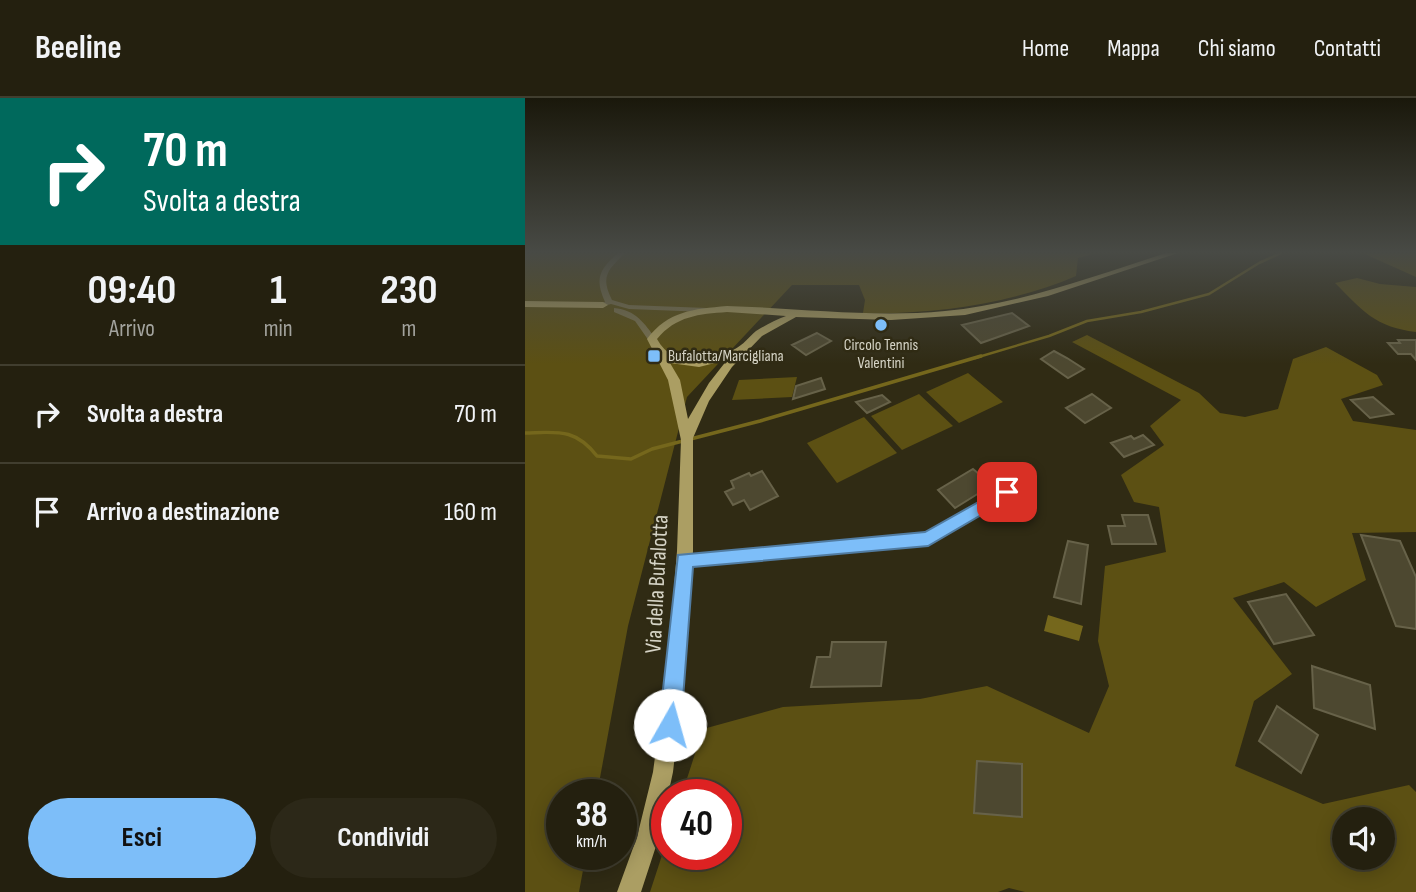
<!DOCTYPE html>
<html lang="it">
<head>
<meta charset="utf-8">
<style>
	:root { --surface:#24200f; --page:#2c2818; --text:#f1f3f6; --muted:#a3a39e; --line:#413e2f; --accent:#7dbef9 }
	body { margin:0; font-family:"Sofia Sans Condensed",sans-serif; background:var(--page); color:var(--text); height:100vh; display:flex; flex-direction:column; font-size:26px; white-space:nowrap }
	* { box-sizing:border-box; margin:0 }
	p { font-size:23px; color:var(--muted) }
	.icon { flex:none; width:38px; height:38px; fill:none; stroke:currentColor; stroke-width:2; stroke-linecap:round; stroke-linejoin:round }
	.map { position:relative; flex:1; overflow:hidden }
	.panel { display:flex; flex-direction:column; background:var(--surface); width:525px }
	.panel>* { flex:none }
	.top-card { background:#00695c; color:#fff; overflow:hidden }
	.buttons { position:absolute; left:807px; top:709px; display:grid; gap:14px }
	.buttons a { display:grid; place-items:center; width:63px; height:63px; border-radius:50%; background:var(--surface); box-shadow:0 4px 18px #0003,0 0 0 2px var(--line); font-size:35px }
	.speed { position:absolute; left:21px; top:681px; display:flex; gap:14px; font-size:35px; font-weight:700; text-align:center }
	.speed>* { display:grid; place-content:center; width:91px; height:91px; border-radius:50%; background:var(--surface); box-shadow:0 4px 18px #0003,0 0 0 2px var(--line); line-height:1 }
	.speed small { font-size:18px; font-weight:400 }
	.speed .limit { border:10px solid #d22; background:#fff; color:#111 }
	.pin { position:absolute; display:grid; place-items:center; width:60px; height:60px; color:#fff; margin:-30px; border-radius:14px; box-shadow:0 4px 10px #0006 }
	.me { position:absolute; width:77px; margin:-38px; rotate:7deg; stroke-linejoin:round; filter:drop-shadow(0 0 5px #0008) }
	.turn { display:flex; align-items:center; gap:24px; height:147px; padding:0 28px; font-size:32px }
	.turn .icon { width:91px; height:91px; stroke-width:2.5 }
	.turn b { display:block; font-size:49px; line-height:60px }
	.eta { display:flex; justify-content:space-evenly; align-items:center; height:119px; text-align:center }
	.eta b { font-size:42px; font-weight:700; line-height:49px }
	.primary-button { display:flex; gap:14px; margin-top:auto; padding:14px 28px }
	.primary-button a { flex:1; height:80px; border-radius:42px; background:var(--accent); color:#111; font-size:28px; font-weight:700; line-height:80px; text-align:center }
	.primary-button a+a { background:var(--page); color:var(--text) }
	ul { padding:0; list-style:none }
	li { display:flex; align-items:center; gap:21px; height:98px; padding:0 28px; border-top:2px solid var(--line) }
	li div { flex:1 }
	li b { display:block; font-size:26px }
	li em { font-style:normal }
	header { display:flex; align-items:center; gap:42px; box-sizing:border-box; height:98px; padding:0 35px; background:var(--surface); border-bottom:2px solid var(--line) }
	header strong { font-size:33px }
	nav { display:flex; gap:38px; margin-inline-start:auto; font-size:24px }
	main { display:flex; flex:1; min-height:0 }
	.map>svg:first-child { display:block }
	.green { fill:#5c5013; fill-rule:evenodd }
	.water { fill:#75671c }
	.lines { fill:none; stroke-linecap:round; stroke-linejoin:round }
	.stream-far1 { stroke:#75671c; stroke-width:2.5 }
	.stream { stroke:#75671c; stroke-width:3.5 }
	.building { fill:#4d4830; stroke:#676249; stroke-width:2 }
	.street { fill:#7c7450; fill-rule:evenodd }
	.secondary { fill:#ab9e63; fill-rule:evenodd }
	.route { fill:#7dbef9; stroke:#517ca2; stroke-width:2 }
	.poi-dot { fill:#7dbef9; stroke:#302b14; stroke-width:2.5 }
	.labels { text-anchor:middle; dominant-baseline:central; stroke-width:5; stroke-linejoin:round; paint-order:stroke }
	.far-poi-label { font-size:16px; fill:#d5d3c5; stroke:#302b14 }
	.near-street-label { font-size:23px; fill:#d5d3c5; stroke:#302b14 }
</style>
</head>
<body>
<header>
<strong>Beeline</strong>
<nav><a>Home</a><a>Mappa</a><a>Chi siamo</a><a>Contatti</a></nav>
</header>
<main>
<section class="panel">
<div class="top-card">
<div class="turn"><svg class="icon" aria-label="right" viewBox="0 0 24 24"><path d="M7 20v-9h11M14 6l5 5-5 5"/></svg><div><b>70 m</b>Svolta a destra</div></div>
</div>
<div class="eta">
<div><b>09:40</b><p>Arrivo</p></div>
<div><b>1</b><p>min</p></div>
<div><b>230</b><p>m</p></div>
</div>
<ul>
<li><svg class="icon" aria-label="right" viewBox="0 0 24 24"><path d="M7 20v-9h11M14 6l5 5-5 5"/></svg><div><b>Svolta a destra</b></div><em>70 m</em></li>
<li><svg class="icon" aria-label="arrive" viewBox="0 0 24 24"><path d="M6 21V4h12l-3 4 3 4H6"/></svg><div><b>Arrivo a destinazione</b></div><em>160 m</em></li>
</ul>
<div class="primary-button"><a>Esci</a><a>Condividi</a></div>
</section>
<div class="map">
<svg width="891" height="794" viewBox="0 0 891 794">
	<rect width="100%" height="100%" fill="#302b14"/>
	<!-- green -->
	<path class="green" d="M 0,155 L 572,155 L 553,160 L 551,178 C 486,206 408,217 338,215 L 340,202 L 334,187 L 267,187 L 162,299 L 103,528 L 72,696 L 37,696 L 37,756 L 61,756 L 54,794 L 0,794 Z
		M 840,155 L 891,155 L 891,179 L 842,157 Z
		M 832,180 L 855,186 L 891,189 L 891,234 C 850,229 838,213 810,185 Z
		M 562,237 L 674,295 L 695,315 L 720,319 L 753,311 L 768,261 L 801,249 L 852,277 L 858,287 L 816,301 L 828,323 L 891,332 L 891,434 L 827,435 L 841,482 L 791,509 L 759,484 L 708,500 L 767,576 L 729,603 L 710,668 L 798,706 L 884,687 L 891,694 L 891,794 L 500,794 L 484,790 L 473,794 L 125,794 L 142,742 L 142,756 L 201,756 L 201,696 L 157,696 L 178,631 L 258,609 L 395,601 L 462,588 L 564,635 L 584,588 L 573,543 L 580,468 L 641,454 L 634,409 L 609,404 L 596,377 L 639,347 L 625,328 L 656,302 L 547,244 ZM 452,663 L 497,667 L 497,719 L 449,715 ZM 819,721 L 858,721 L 858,760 L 819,760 Z
		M 443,275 L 478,304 L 434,325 L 401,294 Z
		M 272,279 L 267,299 L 207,302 L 214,282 Z
		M 394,296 L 428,328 L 377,352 L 346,318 Z
		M 339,319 L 372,355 L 312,385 L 282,345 Z"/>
	<!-- water -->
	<path class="water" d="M 523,517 L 558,528 L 554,543 L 519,533 Z"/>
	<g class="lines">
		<!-- stream-far1 -->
		<path class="stream-far1" d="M 450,260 L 524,238 L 562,223 L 616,214 L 684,196 L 734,165 L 756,155"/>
		<!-- stream -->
		<path class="stream" d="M 0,335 C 33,334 50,330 72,358 L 106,361 L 127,351 L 235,323 L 456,258"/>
	</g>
	<!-- building -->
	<path class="building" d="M 487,215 L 504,228 L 456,245 L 437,227 Z
		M 292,235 L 306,243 L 281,257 L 267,247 Z
		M 873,242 L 891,242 L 891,262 L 886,256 L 873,256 L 863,245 L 875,245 Z
		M 529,253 L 542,260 L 559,271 L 543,280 L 516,261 Z
		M 296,280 L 300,291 L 268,301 L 271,288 Z
		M 567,296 L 586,310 L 560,325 L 541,310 Z
		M 357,297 L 365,304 L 342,315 L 331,304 Z
		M 848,299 L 868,316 L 845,320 L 826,302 Z
		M 618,337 L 629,347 L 599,359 L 586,345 L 606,338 L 609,341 Z
		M 448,371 L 467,387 L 430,410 L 413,392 Z
		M 237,373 L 253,398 L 225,412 L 219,402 L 208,407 L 200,394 L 209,390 L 206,383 L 224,375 L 226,378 Z
		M 597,417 L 623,417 L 631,446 L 587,446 L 583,428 L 600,428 Z
		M 836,437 L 875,443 L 891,479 L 891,531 L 871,528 Z
		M 543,443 L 563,447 L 556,506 L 529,499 Z
		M 761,496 L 789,537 L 749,546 L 723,504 Z
		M 307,544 L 361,544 L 356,588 L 286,589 L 292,559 L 305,559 Z
		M 787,568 L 845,587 L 850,631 L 789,610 Z
		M 752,608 L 793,637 L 776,675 L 734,643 Z
		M 452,663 L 497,666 L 497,719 L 449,715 Z"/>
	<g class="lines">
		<!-- street -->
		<path class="street" d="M 93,155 L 100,155 C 83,172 75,178 87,202 L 104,207 L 182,210 L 186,212 L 182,214 L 104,211 L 86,206 L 75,209 L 75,205 L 80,204 C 69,180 75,171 93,155 Z
			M 89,210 C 111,212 119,225 131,241 L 130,243 L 124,243 L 110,223 L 89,214 Z
			M 482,390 L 487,394 L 486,397 L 403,446 L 159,467 L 155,466 L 153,462 L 155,458 L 159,457 L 401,437 Z"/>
		<!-- secondary -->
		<path class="secondary" d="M 641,155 L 653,155 L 523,198 L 440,217 L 366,222 L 271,219 L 237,238 L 207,269 L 184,303 L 168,340 L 168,453 L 161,561 L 148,674 L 134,739 L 116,794 L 92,794 L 112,739 L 128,674 L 143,561 L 152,453 L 156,342 L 143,282 L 122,241 C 143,213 168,211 202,208 C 274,210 347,220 420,213 C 496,206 569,178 641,155 ZM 202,214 L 261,218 C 250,222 241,227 231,233 C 224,239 218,247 210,251 C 183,264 149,272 132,241 C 151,218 174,216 202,214 ZM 202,262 L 184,285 L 163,321 L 155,282 L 145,265 L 174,269 Z
			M 0,203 L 78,204 L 83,207 L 78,210 L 0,209 Z"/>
	</g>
	<!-- sky -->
	<linearGradient id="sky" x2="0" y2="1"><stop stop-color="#1a180b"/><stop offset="0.58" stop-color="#484a45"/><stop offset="1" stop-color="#484a45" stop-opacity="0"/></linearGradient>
	<rect width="891" height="266" fill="url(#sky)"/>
	<!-- route -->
	<path class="route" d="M 482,388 L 487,390 L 490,394 L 487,399 L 403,448 L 168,469 L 156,627 L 153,635 L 145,638 L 137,635 L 134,627 L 153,457 L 400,434 Z"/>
	<!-- markers -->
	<g class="poi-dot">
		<circle cx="356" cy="227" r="7"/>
		<rect x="122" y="251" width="14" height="14" rx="3.5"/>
	</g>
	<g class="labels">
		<!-- far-poi labels -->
		<g class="far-poi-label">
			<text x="356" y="247">Circolo Tennis<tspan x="356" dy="18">Valentini</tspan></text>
			<text x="143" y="258" text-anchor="start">Bufalotta/Marcigliana</text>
		</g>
		<!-- near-street labels -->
		<g class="near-street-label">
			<text transform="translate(132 486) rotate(-87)">Via della Bufalotta</text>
		</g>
	</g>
</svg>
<div class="buttons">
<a><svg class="icon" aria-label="sound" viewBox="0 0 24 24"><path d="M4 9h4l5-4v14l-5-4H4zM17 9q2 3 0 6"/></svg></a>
</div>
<div class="speed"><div>38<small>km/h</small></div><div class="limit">40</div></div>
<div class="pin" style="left:482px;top:394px;background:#d93025"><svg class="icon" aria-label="arrive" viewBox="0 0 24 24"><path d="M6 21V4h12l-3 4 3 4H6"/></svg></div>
<svg class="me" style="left:145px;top:627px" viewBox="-20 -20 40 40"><circle r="19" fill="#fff"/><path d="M0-13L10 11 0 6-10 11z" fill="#7dbef9"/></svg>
</div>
</main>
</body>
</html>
